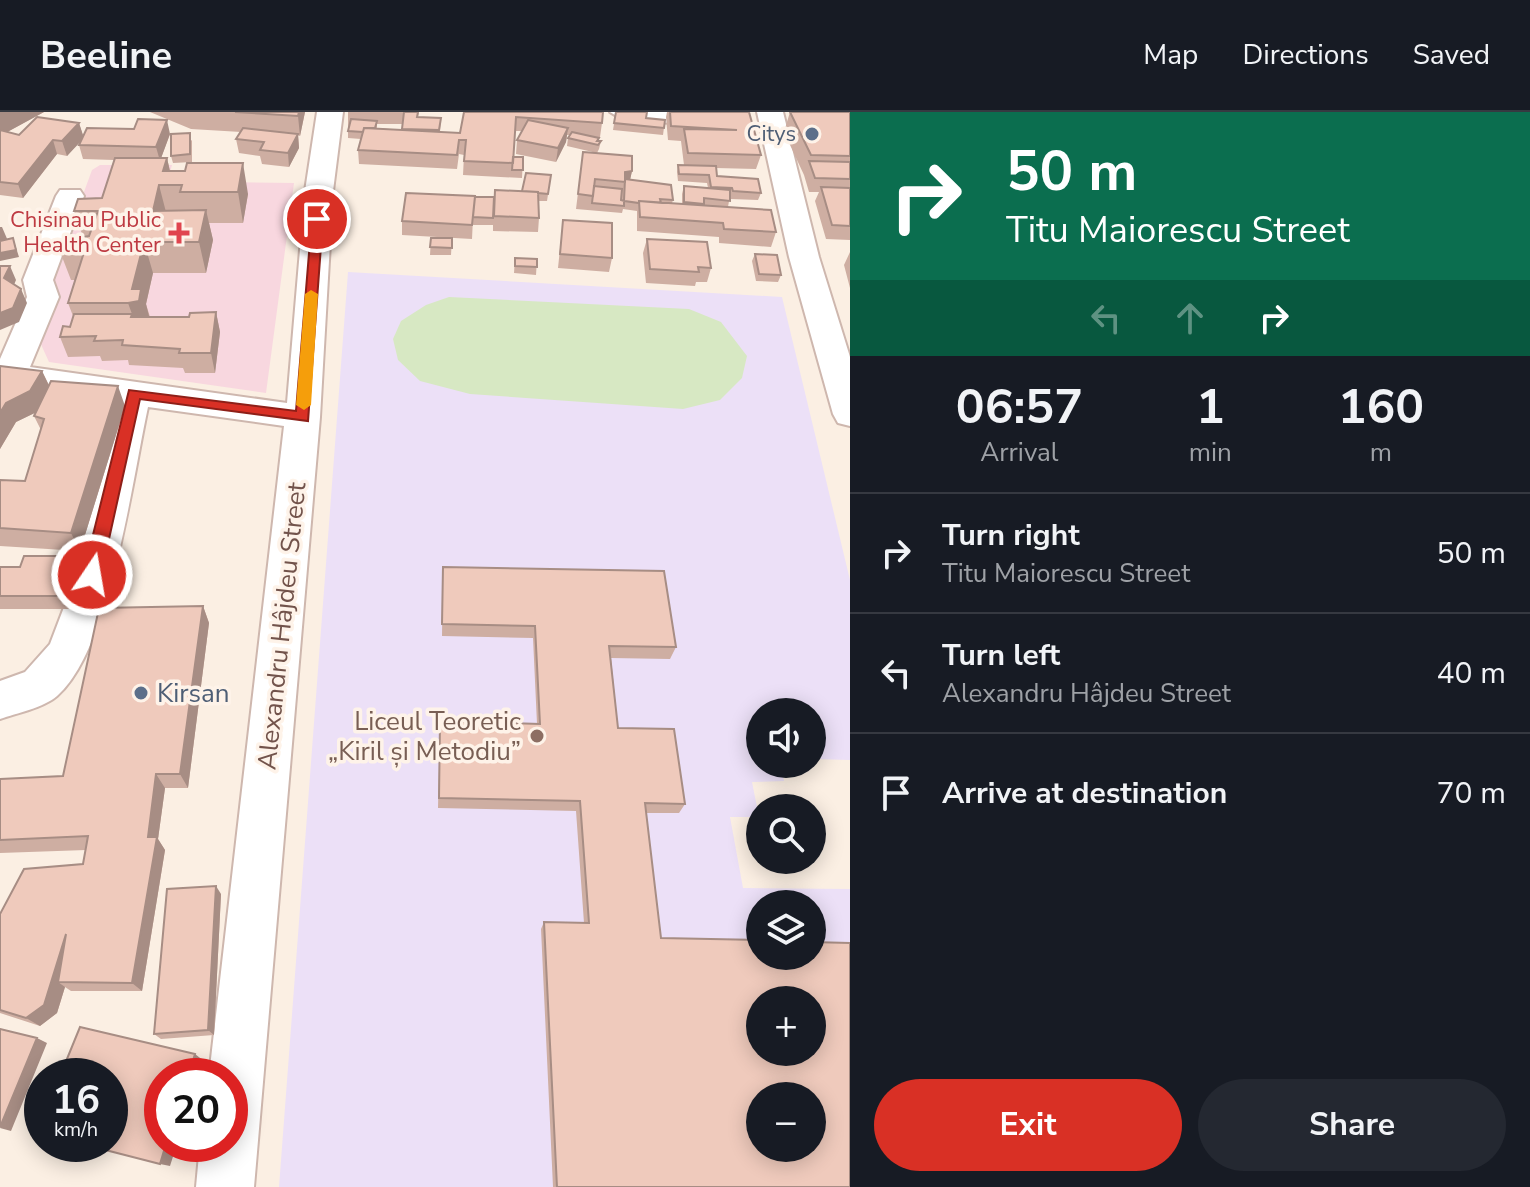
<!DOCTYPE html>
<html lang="en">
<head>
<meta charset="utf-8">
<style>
	:root { --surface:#171b24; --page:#242831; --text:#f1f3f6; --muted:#9ea1a6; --line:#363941; --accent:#d93025 }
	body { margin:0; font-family:"Nunito Sans",sans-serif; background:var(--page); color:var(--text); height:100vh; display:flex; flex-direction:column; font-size:30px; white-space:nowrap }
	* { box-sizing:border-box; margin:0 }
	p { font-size:26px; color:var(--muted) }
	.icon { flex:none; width:44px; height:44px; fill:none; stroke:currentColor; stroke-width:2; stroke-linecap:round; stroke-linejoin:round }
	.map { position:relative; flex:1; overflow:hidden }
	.sheet { display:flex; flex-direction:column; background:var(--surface); width:680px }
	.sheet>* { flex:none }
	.hud { background:#0b6e4f; color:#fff; overflow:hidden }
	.buttons { position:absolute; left:746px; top:586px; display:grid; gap:16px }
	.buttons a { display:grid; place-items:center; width:80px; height:80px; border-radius:50%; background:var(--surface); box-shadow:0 4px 20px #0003; font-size:40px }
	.speed { position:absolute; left:24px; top:946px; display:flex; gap:16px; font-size:40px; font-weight:700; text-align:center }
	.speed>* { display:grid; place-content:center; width:104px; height:104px; border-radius:50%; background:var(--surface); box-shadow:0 4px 20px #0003; line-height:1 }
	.speed small { font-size:20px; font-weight:400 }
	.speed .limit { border:12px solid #d22; background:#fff; color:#111 }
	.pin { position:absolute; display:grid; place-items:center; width:68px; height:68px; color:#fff; margin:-34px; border:4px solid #fff; border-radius:50%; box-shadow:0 2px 8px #0007 }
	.me { position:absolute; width:88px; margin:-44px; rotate:12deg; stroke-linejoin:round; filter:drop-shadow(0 0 6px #0008) }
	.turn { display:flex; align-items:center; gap:28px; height:168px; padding:0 24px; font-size:36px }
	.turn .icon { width:104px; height:104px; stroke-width:2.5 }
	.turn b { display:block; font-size:56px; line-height:68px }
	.lanes { display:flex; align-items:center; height:76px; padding:0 24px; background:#0003; justify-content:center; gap:40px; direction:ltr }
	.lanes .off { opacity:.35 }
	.eta { display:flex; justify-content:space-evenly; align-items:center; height:136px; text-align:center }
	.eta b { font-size:48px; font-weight:700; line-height:56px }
	.cta { display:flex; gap:16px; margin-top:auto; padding:16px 24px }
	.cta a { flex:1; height:92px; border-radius:48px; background:var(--accent); color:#fff; font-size:32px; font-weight:700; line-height:92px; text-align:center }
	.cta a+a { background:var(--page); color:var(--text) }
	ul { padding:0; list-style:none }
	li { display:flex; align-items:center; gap:24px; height:120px; padding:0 24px; border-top:2px solid var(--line) }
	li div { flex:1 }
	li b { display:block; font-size:30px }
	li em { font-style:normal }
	header { display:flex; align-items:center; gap:48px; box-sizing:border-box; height:112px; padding:0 40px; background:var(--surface); border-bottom:2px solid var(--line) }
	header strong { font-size:38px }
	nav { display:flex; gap:44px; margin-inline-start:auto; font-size:28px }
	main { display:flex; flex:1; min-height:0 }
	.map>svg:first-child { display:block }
	.education { fill:#ece0f7; fill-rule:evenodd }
	.medical { fill:#f8d7df }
	.green { fill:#d7e8c3 }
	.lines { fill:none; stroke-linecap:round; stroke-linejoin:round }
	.minor-casing { stroke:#ceb7ae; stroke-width:4 }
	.minor { fill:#fff; fill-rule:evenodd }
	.wall { fill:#ceaea2; fill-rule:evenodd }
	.shaded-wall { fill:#a78d84 }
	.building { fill:#efcabc; stroke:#a78d84; stroke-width:2; fill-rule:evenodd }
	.route { fill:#d93025; stroke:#8d1f18; stroke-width:2 }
	.slow { fill:#f59e0b }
	.service-dot { fill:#5c6f8a; stroke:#fef3e9; stroke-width:3 }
	.health-dot { fill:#e0444e; stroke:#fef3e9; stroke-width:3 }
	.education-dot { fill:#8d6e63; stroke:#fef3e9; stroke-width:3 }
	.labels { text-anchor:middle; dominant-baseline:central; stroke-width:7; stroke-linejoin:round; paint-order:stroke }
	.far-service-label { font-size:22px; fill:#4e5e75; stroke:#fef3e9; text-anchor:end }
	.far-health-label { font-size:22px; fill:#be3a42; stroke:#fef3e9; text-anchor:end }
	.street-label { font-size:26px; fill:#72534b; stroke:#fef3e9 }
	.service-label { font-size:26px; fill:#4e5e75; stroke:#fef3e9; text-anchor:start }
	.education-label { font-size:26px; fill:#785e54; stroke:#fef3e9; text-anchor:end }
</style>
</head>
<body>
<header>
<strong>Beeline</strong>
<nav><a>Map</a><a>Directions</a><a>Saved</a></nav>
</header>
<main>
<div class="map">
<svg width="850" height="1075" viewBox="0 0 850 1075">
	<rect width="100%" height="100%" fill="#fbefe3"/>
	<!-- education -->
	<path class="education" d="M 348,160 L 782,185 L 850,468 L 850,648 L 812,647 L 812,600 L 760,600 L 760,652 L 781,652 L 784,669 L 752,670 L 759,705 L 730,705 L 743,776 L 850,777 L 850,1075 L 279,1075 ZM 760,792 L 812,792 L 812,844 L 760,844 ZM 760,888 L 812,888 L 812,940 L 760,940 ZM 760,984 L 812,984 L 812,1036 L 760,1036 Z"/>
	<!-- medical -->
	<path class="medical" d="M 100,53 L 172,53 L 170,60 L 219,70 L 294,71 L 266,281 L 49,250 L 39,228 L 51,170 L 92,58 Z"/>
	<!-- green -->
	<path class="green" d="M 449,185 L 689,197 L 721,210 L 747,244 L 742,266 L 720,288 L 683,297 L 470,282 L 420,269 L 398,248 L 393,227 L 401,209 L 426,193 Z"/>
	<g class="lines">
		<defs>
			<path id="minor" d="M 317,0 L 343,0 L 333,79 L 320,305 L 254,1075 L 196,1075 L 200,1032 L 230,1032 L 230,964 L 209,964 L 284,314 L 148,295 C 132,368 111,537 57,584 C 43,596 17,601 0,607 L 0,569 L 25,560 L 50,532 L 66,490 L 115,290 L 0,273 L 0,247 L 27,185 L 23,168 L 56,84 L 60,78 L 80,78 L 84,84 L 53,168 L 59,185 L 30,255 L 287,291 L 305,79 Z
				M 610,0 L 729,0 L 735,6 L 722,14 L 623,8 Z
				M 757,0 L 783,0 L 819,145 L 850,245 L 850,314 L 838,311 L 833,302 L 789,145 Z"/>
		</defs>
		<!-- minor casing -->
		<use href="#minor" class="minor-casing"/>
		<!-- minor -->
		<use href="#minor" class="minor"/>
	</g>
	<!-- wall -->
	<path class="wall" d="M 0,0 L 44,0 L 7,20 L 19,23 L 79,11 L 83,24 L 170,22 L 161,46 L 167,46 L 170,59 L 248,82 L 243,111 L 209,111 L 213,128 L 206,161 L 153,161 L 146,192 L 150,205 L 189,205 L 216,200 L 220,220 L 215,261 L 185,261 L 183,256 L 129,253 L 128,248 L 102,249 L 100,244 L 68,245 L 60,225 L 70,215 L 73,204 L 68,191 L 75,168 L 71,168 L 59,137 L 83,125 L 74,99 L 102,86 L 114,48 L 83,47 L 79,33 L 81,28 L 67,44 L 57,42 L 23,86 L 0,83 Z
		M 150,0 L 305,0 L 300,24 L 298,23 L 299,36 L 289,55 L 262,52 L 260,44 L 239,41 L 236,27 L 241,20 L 191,17 Z
		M 348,0 L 419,0 L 418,5 L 441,6 L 440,20 L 460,21 L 464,0 L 602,11 L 600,25 L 596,25 L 599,29 L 601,29 L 599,37 L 597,41 L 567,34 L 568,26 L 570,23 L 567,23 L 566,30 L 556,50 L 516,42 L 517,28 L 522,19 L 515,19 L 513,45 L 523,45 L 522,66 L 463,63 L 464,43 L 459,42 L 457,57 L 359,52 L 358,38 L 361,27 L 348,26 ZM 377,12 L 402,12 L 402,18 L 377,16 Z
		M 616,0 L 646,6 L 665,8 L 663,23 L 613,18 Z
		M 667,0 L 749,0 L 761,43 L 756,57 L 716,56 L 717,64 L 761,81 L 758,88 L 731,87 L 730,83 L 728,95 L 776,120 L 771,135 L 719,131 L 719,125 L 637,119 L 637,99 L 623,97 L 622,101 L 576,97 L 583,40 L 632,59 L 630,67 L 673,88 L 672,91 L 682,92 L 682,82 L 684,74 L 708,76 L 707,71 L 678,69 L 677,60 L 678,53 L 684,53 L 681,29 L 668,28 L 666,5 Z
		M 790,0 L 850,0 L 850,128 L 826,127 L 815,89 L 819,80 L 809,80 L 804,63 L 784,20 Z
		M 192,28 L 192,50 L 173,51 L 171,44 Z
		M 551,63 L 547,89 L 539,89 L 539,106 L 538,120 L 493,119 L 493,105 L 493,113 L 473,113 L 473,106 L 472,127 L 402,123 L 402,109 L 522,79 Z
		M 563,108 L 612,146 L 609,160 L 558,156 Z
		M 431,126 L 452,126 L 451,143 L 430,143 Z
		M 647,127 L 711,156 L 707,170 L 696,170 L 695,174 L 646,171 L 643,141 Z
		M 850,140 L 850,176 L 844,153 Z
		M 755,142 L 781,163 L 778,170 L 756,169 L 752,149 Z
		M 515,146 L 537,147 L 536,163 L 514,161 Z
		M 0,254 L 42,259 L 49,273 L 125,294 L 80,439 L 0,434 L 0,368 L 25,369 L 41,318 L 34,304 L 36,300 L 16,310 L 0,337 Z
		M 74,444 L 81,457 L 71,497 L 0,497 L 0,455 L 20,455 Z
		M 443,455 L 676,535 L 670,547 L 611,546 L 618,616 L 685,692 L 679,701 L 646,701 L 661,826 L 850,1075 L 553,1075 L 541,817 L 544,810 L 584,811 L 576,699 L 438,696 L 440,609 L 537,612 L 533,526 L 442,524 Z
		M 203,494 L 209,511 L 188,676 L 165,676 L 158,727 L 165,738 L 142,879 L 71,879 L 65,875 L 57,901 L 40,914 L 0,901 L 0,802 L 83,752 L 86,738 L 0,741 L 0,667 L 63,664 Z
		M 221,782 L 214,923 L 161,927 L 154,922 Z"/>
	<!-- shaded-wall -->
	<path class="shaded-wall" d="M 0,0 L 44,0 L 0,24 Z
		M 299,0 L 305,0 L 300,24 L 298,4 Z
		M 167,8 L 170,22 L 160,49 L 156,35 Z
		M 79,11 L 84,26 L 67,44 L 62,29 Z
		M 568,16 L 566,30 L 556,50 L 558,36 Z
		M 298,22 L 299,36 L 289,55 L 288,41 Z
		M 53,28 L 57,42 L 23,86 L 18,72 Z
		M 167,46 L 173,73 L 163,59 Z
		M 243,51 L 248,82 L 243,111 L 238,80 Z
		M 632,59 L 629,73 L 625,70 L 625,60 Z
		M 159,73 L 167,104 L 153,99 Z
		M 206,98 L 213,128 L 206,161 L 199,130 Z
		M 0,115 L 2,115 L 8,129 L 0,132 Z
		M 13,126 L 19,145 L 0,149 L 0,141 Z
		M 144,130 L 153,161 L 146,192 L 150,208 L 131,205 L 132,202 L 128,191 Z
		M 10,154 L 16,168 L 11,180 L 4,166 Z
		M 21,177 L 27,191 L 19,210 L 0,218 L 0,201 Z
		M 216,200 L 220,220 L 215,261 L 211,241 Z
		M 42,259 L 51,278 L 39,299 L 16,310 L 0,337 L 0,301 L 6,291 Z
		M 118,274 L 125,294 L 80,439 L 71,421 Z
		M 74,444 L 81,457 L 71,497 L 64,484 Z
		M 203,494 L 209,511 L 188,676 L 180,662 Z
		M 156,662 L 165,676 L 158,727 L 165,738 L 142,879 L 132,871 L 148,725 Z
		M 216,774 L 221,782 L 214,923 L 208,918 Z
		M 66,822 L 58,870 L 65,875 L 57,901 L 40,914 L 26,906 Z
		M 37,926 L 47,931 L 11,1019 L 0,1016 Z
		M 195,942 L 204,949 L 199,964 L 188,964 Z
		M 166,1032 L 177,1032 L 170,1054 L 160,1052 Z"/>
	<!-- building -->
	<path class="building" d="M 235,0 L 299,0 L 298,4 Z
		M 404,0 L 418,0 L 417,5 L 441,6 L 439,18 L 402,17 Z
		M 464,0 L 603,0 L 602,11 L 516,5 L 513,51 L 464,49 L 466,28 L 459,28 L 457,43 L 358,38 L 364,16 L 460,21 Z
		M 616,0 L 647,0 L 646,6 L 665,8 L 664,16 L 614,11 Z
		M 670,0 L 749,0 L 761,43 L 688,41 L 684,17 L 737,18 L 671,14 Z
		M 790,0 L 850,0 L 850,44 L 811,43 Z
		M 37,5 L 79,11 L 62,29 L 53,28 L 18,72 L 0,70 L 0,18 L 19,23 Z
		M 138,7 L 167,8 L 156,35 L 79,33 L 87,16 L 134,17 Z
		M 351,7 L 377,9 L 375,16 L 364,16 L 363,20 L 348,19 Z
		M 528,8 L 568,16 L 558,36 L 517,28 Z
		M 243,16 L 298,22 L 288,41 L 260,38 L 264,30 L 236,27 Z
		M 572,20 L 599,26 L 597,29 L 601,29 L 598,33 L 568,26 Z
		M 190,21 L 190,42 L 171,44 L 171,22 Z
		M 583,40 L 632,44 L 632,59 L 625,60 L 625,70 L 595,67 L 593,84 L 578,82 Z
		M 513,45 L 523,45 L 523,58 L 512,58 Z
		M 115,46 L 167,46 L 163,59 L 185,59 L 187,51 L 243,51 L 238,80 L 180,80 L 182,73 L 159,73 L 153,99 L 206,98 L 199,130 L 144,130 L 132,177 L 141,177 L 139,189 L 128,191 L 68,191 L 85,137 L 59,137 L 61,129 L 89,124 L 98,99 L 74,99 L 78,87 L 102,86 Z
		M 809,49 L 850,50 L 850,67 L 815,66 Z
		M 678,53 L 716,54 L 717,64 L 758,67 L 761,81 L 733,79 L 732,76 L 711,75 L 709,63 L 679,62 Z
		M 526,61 L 551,63 L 548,82 L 538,81 L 538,80 L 522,79 Z
		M 625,67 L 671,73 L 673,88 L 660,87 L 661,91 L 639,89 L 639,91 L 624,89 L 624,94 L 592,91 L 594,74 L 622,77 L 621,88 L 624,89 Z
		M 684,74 L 730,78 L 730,89 L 704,86 L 704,92 L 684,90 Z
		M 821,75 L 850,76 L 850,114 L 832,113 Z
		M 495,78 L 538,80 L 539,106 L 494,104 Z
		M 406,81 L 475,84 L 472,113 L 402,109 Z
		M 475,85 L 494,85 L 493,106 L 473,105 Z
		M 639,89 L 771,98 L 776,120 L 724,117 L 723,111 L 640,105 Z
		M 563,108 L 612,111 L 612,146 L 560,142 Z
		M 13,126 L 16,138 L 0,141 L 0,129 Z
		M 431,126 L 452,126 L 452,136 L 430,135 Z
		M 647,127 L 707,130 L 711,156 L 698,155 L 699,160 L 650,157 Z
		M 755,142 L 777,143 L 781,163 L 759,162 Z
		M 515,146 L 537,147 L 537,155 L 515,154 Z
		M 0,154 L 10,154 L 4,166 L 21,177 L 13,196 L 0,201 Z
		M 216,200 L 211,241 L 179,241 L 180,237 L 122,233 L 123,228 L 94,229 L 96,224 L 60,225 L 63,214 L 70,215 L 74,202 L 132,202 L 131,205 L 189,205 L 190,201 Z
		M 0,254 L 42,259 L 30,279 L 6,291 L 0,301 Z
		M 51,269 L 118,274 L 71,421 L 0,416 L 0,368 L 25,369 L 44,307 L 34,304 Z
		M 24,444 L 74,444 L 64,484 L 0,484 L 0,455 L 20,455 Z
		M 443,455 L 664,459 L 676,535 L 609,534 L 618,616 L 674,617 L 685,692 L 645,691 L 661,826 L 760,828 L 760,844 L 812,844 L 812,830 L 850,831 L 850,1075 L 557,1075 L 544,810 L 589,811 L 580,689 L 439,686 L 440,609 L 540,612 L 535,514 L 442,512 ZM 760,888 L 812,888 L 812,940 L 760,940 ZM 760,984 L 812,984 L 812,1036 L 760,1036 Z
		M 203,494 L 180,662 L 156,662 L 148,725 L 157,725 L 132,871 L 58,870 L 66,822 L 44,893 L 26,906 L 0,898 L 0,802 L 24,757 L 83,752 L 88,724 L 0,728 L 0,667 L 63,664 L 99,496 Z
		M 216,774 L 208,918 L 154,922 L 167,777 Z
		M 80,915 L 195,942 L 188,964 L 162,964 L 162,1032 L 166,1032 L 160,1052 L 82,1032 L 110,1032 L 110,964 L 60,964 Z
		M 0,917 L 37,926 L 0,1015 Z
		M 42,1010 L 42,1022 L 38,1021 Z"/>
	<!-- route -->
	<path class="route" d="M 312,105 L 323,107 L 308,309 L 140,287 L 101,463 L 98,468 L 86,468 L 83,463 L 129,278 L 296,299 Z"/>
	<!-- slow -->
	<path class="slow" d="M 311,178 L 318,182 L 311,293 L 304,298 L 296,293 L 305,182 Z"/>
	<!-- markers -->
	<g class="service-dot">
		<circle cx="812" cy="22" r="8"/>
		<circle cx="141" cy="581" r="8"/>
	</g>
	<path class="health-dot" d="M175 109h8v8h8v8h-8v8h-8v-8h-8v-8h8z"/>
	<circle class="education-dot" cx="537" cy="624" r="8"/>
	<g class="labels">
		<!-- far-service labels -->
		<g class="far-service-label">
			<text x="796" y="22">Citys</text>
		</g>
		<!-- far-health labels -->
		<g class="far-health-label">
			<text x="161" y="108">Chisinau Public<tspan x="161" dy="25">Health Center</tspan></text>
		</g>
		<!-- street labels -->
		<g class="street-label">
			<text transform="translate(282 514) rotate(-84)">Alexandru Hâjdeu Street</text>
		</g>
		<!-- service labels -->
		<g class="service-label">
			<text x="157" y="581">Kirsan</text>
		</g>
		<!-- education labels -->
		<g class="education-label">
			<text x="521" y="609">Liceul Teoretic<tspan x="521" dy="30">„Kiril și Metodiu”</tspan></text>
		</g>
	</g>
</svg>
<div class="buttons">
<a><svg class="icon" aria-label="sound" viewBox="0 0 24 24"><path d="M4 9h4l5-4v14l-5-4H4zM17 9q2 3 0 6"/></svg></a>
<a><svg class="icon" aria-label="search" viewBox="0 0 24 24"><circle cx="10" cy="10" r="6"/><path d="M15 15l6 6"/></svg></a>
<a><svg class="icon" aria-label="layers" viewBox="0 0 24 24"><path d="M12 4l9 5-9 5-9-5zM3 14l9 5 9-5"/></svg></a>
<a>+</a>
<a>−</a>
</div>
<div class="speed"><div>16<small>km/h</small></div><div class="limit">20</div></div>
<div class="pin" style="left:317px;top:107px;background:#d93025"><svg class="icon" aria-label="arrive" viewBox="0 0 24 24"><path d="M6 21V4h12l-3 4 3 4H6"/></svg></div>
<svg class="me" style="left:92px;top:463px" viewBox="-20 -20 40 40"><circle r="17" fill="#d93025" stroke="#fff" stroke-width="3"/><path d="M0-11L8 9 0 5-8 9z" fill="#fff"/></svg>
</div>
<section class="sheet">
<div class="hud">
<div class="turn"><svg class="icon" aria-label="right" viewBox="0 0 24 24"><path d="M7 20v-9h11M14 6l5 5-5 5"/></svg><div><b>50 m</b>Titu Maiorescu Street</div></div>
<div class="lanes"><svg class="icon off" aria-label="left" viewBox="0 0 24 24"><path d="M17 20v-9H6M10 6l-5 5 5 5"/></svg><svg class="icon off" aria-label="ahead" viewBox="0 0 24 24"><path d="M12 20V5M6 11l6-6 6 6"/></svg><svg class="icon" aria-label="right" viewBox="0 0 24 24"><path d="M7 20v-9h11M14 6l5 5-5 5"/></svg></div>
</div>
<div class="eta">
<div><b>06:57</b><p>Arrival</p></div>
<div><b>1</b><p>min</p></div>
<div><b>160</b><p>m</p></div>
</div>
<ul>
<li><svg class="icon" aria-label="right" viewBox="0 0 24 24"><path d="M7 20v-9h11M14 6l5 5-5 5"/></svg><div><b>Turn right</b><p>Titu Maiorescu Street</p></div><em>50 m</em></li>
<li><svg class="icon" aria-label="left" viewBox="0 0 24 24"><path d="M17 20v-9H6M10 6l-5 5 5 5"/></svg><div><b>Turn left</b><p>Alexandru Hâjdeu Street</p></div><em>40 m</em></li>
<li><svg class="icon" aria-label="arrive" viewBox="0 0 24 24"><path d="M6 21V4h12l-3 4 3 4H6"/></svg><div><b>Arrive at destination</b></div><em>70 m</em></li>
</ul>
<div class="cta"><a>Exit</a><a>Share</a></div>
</section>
</main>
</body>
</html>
